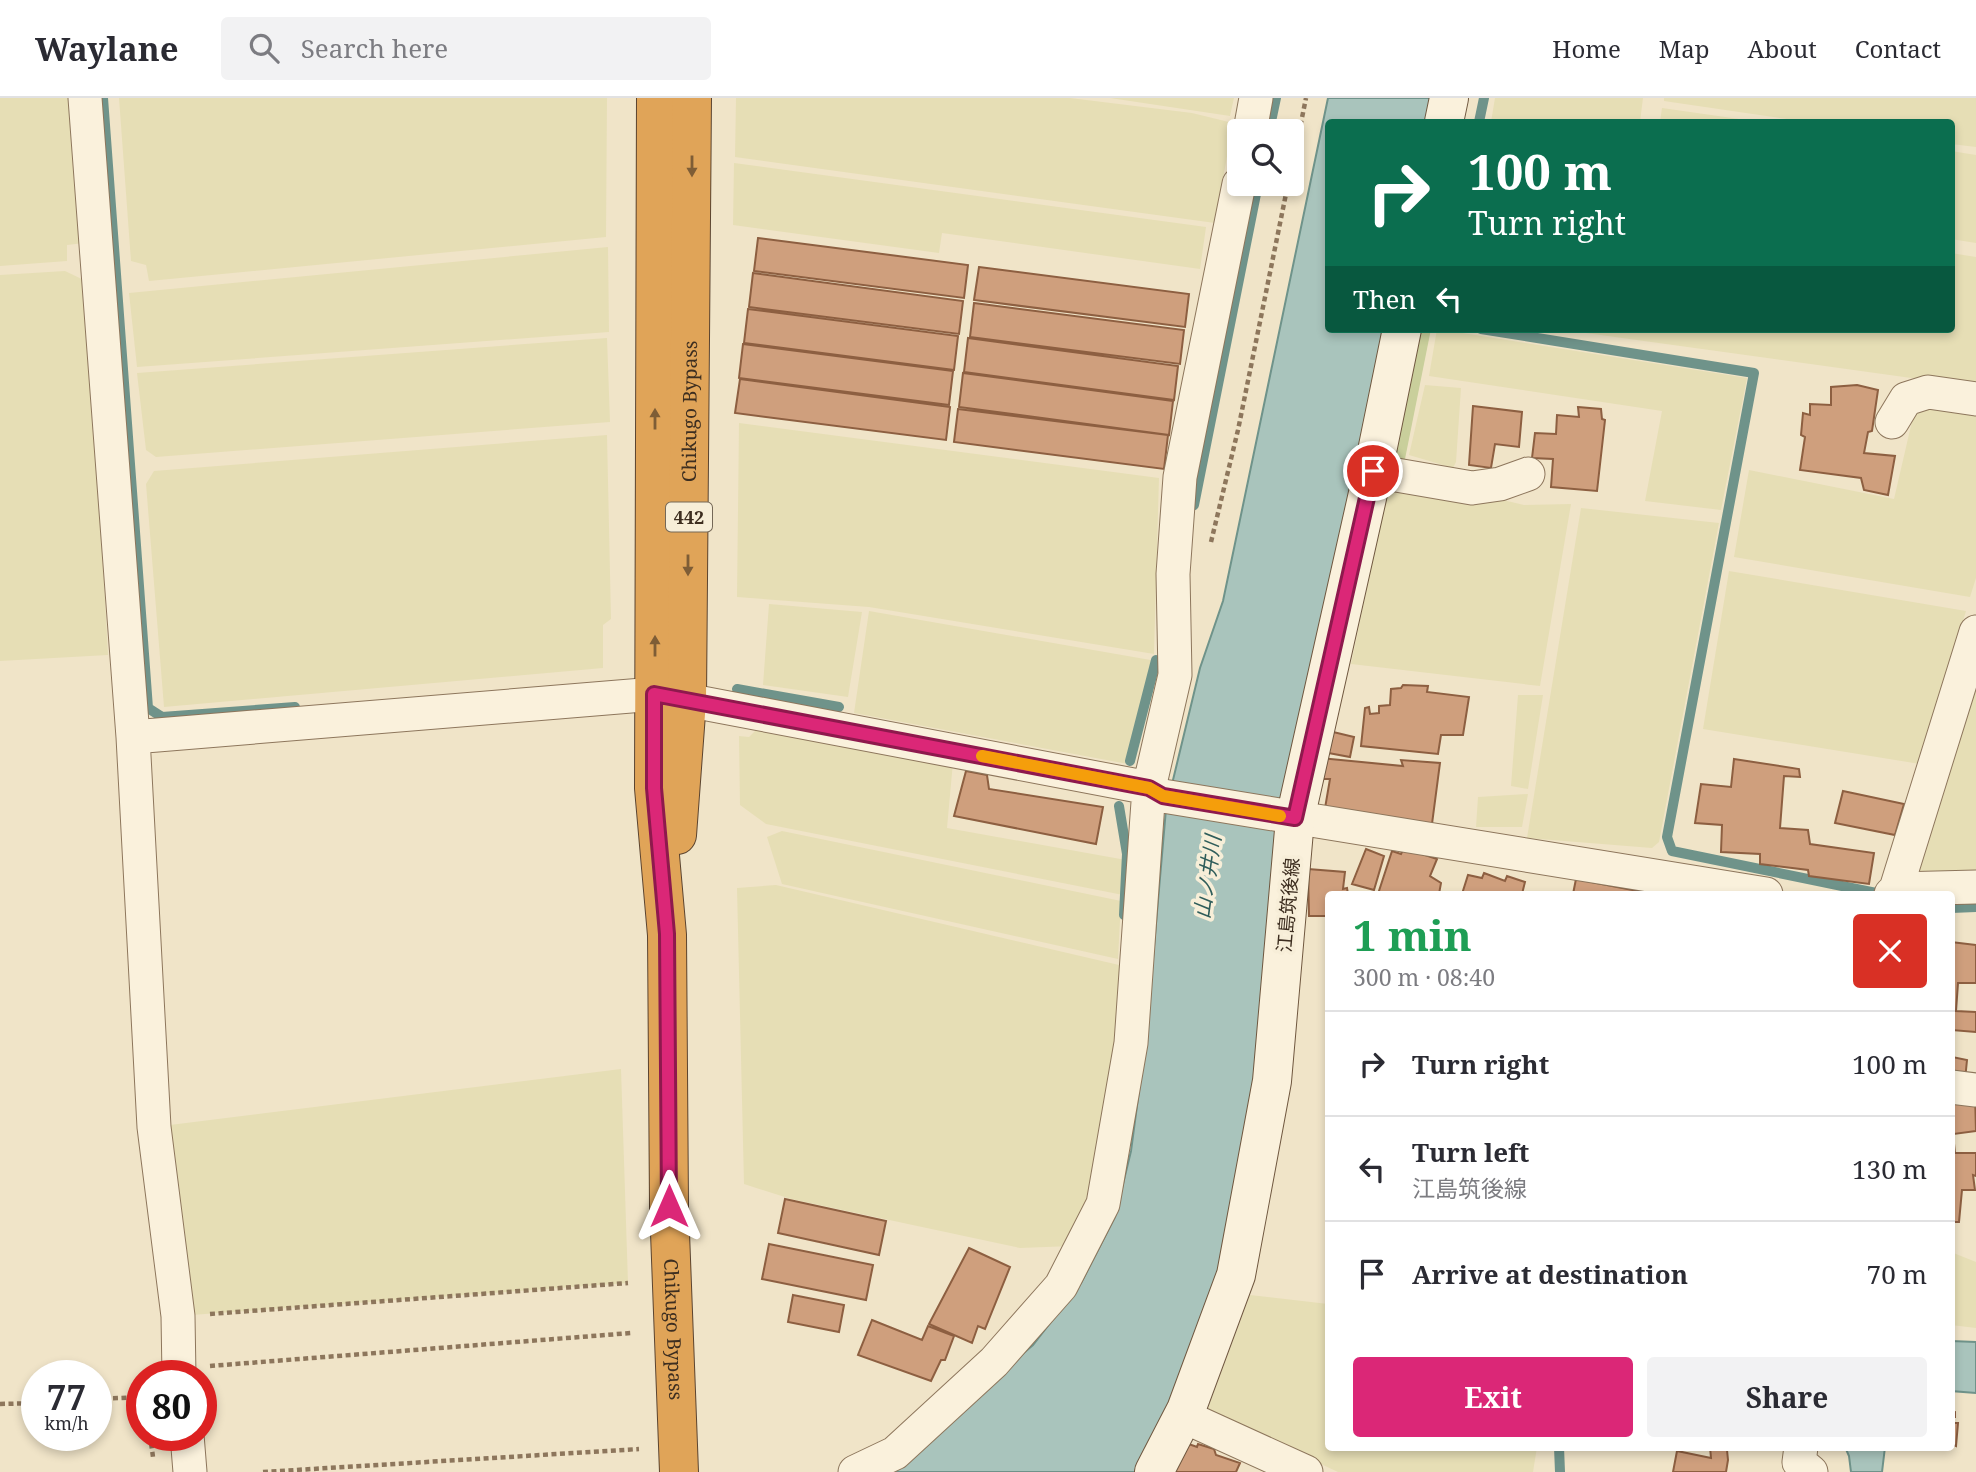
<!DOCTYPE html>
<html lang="en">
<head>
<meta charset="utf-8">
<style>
	:root { --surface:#fff; --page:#f2f2f3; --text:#2b2b33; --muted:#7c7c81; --line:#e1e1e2; --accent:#db2777 }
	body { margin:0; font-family:"Noto Serif","Noto Sans JP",serif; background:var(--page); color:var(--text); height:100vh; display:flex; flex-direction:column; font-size:26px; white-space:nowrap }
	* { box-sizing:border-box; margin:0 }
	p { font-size:23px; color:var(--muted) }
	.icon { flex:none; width:38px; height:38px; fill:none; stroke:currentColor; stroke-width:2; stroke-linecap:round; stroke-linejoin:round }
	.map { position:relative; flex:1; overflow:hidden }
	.side { position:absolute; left:1325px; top:793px; width:630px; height:560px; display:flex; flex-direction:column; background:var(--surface); border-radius:7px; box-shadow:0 4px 10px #0003 }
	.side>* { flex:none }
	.guide { position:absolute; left:1325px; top:21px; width:630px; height:214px; border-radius:7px; box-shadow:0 4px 10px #0003; background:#0b6e4f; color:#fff; overflow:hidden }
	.buttons { position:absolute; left:1227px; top:21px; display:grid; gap:14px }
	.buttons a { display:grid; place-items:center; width:77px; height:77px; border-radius:7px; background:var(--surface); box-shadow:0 4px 10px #0003; font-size:35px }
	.speed { position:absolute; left:21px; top:1262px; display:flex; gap:14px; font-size:35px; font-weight:700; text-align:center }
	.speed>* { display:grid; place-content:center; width:91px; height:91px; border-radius:50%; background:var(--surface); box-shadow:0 4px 10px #0003; line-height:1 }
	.speed small { font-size:18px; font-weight:400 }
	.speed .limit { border:10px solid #d22; background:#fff; color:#111 }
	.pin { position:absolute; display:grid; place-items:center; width:60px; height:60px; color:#fff; margin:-30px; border:4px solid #fff; border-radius:50%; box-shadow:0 2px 7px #0007 }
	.me { position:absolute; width:77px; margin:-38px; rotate:0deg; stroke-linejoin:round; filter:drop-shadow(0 0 5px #0008) }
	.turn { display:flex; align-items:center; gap:24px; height:147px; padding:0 28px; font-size:32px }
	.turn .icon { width:91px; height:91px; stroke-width:2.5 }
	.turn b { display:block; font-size:49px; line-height:60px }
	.then { display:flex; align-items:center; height:66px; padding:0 28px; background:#0003; gap:14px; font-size:26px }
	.round { display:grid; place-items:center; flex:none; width:74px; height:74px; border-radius:7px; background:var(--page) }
	.summary { display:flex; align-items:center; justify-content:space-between; height:119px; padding:0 28px }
	h1 { font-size:42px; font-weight:700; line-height:52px; color:#1e9e55 }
	.button { display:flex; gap:14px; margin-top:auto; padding:14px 28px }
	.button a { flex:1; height:80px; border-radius:7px; background:var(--accent); color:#fff; font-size:28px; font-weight:700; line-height:80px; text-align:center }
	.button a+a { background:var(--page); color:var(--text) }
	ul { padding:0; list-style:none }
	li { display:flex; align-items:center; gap:21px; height:105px; padding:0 28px; border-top:2px solid var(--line) }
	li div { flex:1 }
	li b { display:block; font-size:26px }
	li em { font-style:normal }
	header { display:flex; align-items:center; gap:42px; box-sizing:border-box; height:98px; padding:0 35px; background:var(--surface); border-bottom:2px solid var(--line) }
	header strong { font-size:33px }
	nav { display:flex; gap:38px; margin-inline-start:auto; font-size:24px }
	.search { width:490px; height:63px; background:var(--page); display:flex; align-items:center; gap:18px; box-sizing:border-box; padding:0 24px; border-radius:7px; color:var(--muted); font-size:26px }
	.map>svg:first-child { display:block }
	.farmland { fill:#e6deb5 }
	.green { fill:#c9cf9b }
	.water { fill:#a9c4bc; stroke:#6f938a; stroke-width:2 }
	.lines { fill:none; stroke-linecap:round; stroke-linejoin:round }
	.stream { stroke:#6f938a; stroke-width:10 }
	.building { fill:#cf9f7d; stroke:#8d5f41; stroke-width:2 }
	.street-casing { stroke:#8d765c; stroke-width:35 }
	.secondary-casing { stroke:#6f573f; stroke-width:40 }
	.highway-casing { stroke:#5b4430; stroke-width:40 }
	.path { stroke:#8d765c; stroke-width:4.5; stroke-dasharray:5 3.5; stroke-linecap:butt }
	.street { stroke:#faf1dc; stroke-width:33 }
	.secondary { stroke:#faf1dc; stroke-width:38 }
	.highway { stroke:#e0a458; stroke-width:38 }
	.oneway { fill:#7e5d36 }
	.route-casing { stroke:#8e194d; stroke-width:18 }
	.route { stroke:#db2777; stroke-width:12 }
	.slow { stroke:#f59e0b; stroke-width:12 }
	.labels { text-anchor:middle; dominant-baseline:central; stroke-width:7; stroke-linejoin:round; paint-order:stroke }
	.shield { fill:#f7eed8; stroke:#756857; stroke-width:2 }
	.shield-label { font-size:18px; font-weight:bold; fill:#3d2e20 }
	.street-label { font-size:19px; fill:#3d2e20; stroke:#f7eed8 }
	.water-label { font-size:21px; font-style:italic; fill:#2f5d5a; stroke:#f7eed8 }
</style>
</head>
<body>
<header>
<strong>Waylane</strong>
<div class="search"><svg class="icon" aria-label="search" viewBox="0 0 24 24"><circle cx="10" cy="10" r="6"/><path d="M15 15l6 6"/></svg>Search here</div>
<nav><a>Home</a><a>Map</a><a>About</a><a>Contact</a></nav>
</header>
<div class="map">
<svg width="1976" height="1374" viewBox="0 0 1976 1374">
	<rect width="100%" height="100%" fill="#f0e4c8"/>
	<!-- farmland -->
	<path class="farmland" d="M 0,0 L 71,0 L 84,145 L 67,147 L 67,163 L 0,168 Z
		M 119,0 L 607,0 L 606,139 L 149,183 L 146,167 L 131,163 Z
		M 736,0 L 1070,0 L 1192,15 L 1233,25 L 1215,125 L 735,59 Z
		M 1110,0 L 1234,0 L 1230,18 Z
		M 1495,0 L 1643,0 L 1640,24 L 1491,24 Z
		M 1664,0 L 1976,0 L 1976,49 L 1951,46 L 1951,24 L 1807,24 L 1664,3 Z
		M 1662,10 L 1760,24 L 1660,24 Z
		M 1951,53 L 1976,57 L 1976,145 L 1951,141 Z
		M 734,65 L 1206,129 L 1200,171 L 942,135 L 939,155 L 733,127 Z
		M 608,149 L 609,234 L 137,269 L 129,195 Z
		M 1951,155 L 1976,159 L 1976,289 L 1557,231 L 1951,231 Z
		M 65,173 L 88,184 L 108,557 L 0,563 L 0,177 Z
		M 1437,231 L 1747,280 L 1721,412 L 1645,403 L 1662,313 L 1429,278 Z
		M 607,240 L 610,324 L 156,359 L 146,352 L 137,275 Z
		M 1425,287 L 1461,290 L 1456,364 L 1453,370 L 1409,357 Z
		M 1927,307 L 1976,310 L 1976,480 L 1970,499 L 1734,459 L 1749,372 L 1894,401 L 1913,319 Z
		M 739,325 L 1159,380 L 1154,556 L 869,509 L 737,499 Z
		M 607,337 L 611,521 L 603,527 L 603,570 L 164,609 L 146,386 L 154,373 Z
		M 1388,389 L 1482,397 L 1524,407 L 1571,406 L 1540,588 L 1351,566 Z
		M 1581,410 L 1719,425 L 1659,744 L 1652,750 L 1527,740 Z
		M 1729,473 L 1966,513 L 1920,666 L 1703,631 Z
		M 769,506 L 862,514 L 848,599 L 763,587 Z
		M 869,513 L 1162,564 L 1128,666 L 854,615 Z
		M 1976,579 L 1976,778 L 1919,775 L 1917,762 Z
		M 1518,597 L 1543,597 L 1528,691 L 1511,688 Z
		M 759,629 L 953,664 L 947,730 L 1126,762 L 1123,797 L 766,726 L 740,707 L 739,638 L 749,639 Z
		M 1528,696 L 1522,729 L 1476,729 L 1478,699 Z
		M 782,733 L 1121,803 L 1118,861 L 782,786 L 767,739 Z
		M 776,787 L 1119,867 L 1121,928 L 1092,1081 L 1072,1148 L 1020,1150 L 791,1101 L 744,1086 L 737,790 Z
		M 621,971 L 628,1185 L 178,1218 L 154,1029 Z
		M 1951,1154 L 1976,1164 L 1976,1230 L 1951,1227 Z
		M 1250,1197 L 1328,1206 L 1328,1349 L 1537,1349 L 1533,1374 L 1338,1374 L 1207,1313 Z"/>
	<!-- green -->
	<path class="green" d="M 1414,231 L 1431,231 L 1405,361 L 1400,361 L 1392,351 Z"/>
	<!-- water -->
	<path class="water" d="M 1328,0 L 1437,0 L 1432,24 L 1328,24 L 1328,231 L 1390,231 L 1227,1143 L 1192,1257 L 1140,1374 L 884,1374 L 1033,1247 L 1081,1185 L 1115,1119 L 1131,1053 L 1146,940 L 1166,711 L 1200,570 L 1223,503 Z
		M 1951,1243 L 1976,1244 L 1976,1295 L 1951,1293 Z
		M 1845,1349 L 1885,1349 L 1882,1374 L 1851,1374 L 1849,1358 Z"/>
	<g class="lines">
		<!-- stream -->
		<path class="stream" d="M 103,0 L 148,610 L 162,619 L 295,609
			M 1479,24 L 1484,0
			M 1269,33 L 1276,0
			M 1481,231 L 1754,275 L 1667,739 L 1672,753 L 1881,796
			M 1194,407 L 1258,86
			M 737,591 L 839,609
			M 1130,663 L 1156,562
			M 1119,708 L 1127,756 L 1124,817
			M 1951,810 L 1976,809
			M 1559,1349 L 1560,1374"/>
	</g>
	<!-- building -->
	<path class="building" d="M 758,140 L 968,167 L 964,200 L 754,173 Z
		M 979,169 L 1189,196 L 1185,229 L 974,202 Z
		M 753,175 L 963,203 L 959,236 L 749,209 Z
		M 974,205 L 1184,232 L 1180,266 L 970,239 Z
		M 748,211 L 958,238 L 954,272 L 744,245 Z
		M 968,240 L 1178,268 L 1174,302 L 964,274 Z
		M 743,246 L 953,273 L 949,307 L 739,280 Z
		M 963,275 L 1173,303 L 1169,337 L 959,309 Z
		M 740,281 L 950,309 L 946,342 L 735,315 Z
		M 1857,287 L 1878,292 L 1872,333 L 1868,334 L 1864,355 L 1895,358 L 1888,397 L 1864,392 L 1861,380 L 1800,372 L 1805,339 L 1801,337 L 1803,315 L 1810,317 L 1810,306 L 1831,307 L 1831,289 Z
		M 1473,308 L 1522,314 L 1519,349 L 1495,346 L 1491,370 L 1469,367 Z
		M 1578,309 L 1601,311 L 1602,321 L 1605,322 L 1597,393 L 1551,389 L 1553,361 L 1532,360 L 1535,335 L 1556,336 L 1557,317 L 1579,319 Z
		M 958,311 L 1168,337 L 1164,371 L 954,344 Z
		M 1403,587 L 1428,588 L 1427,594 L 1469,599 L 1463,637 L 1441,637 L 1438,656 L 1361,648 L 1365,610 L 1369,609 L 1370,616 L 1379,615 L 1379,608 L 1390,607 L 1391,591 L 1401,590 Z
		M 1329,633 L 1354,639 L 1350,659 L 1323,654 Z
		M 1320,660 L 1403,668 L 1401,662 L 1440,665 L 1432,726 L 1324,716 L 1330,681 L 1320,681 Z
		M 1734,661 L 1799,671 L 1800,679 L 1784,678 L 1780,730 L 1808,732 L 1810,746 L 1874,755 L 1869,786 L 1809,778 L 1808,772 L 1760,766 L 1760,756 L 1721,754 L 1722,727 L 1695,725 L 1701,686 L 1731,689 Z
		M 966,673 L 987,677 L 989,691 L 1103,709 L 1096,746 L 954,718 Z
		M 1843,693 L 1904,706 L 1895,737 L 1835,725 Z
		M 1404,750 L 1437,761 L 1430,778 L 1441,785 L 1439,796 L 1378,796 L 1392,753 L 1401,756 Z
		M 1366,751 L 1384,758 L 1374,792 L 1352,786 Z
		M 1308,771 L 1345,774 L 1343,791 L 1347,790 L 1348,796 L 1328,796 L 1328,818 L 1309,818 Z
		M 1484,775 L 1505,783 L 1507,778 L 1525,784 L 1522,796 L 1462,796 L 1468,777 L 1482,780 Z
		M 1576,781 L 1653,796 L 1573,796 Z
		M 1951,844 L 1976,847 L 1976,885 L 1958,885 L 1956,913 L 1976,914 L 1976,934 L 1952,932 L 1952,959 L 1967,962 L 1965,982 L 1951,981 Z
		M 1951,995 L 1975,996 L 1976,1033 L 1953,1036 L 1955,1055 L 1976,1055 L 1976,1078 L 1973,1077 L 1975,1092 L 1962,1092 L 1959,1124 L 1951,1124 Z
		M 785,1101 L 886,1123 L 879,1157 L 778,1135 Z
		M 769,1146 L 873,1167 L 866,1202 L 762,1181 Z
		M 969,1150 L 1010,1169 L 985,1231 L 978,1228 L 972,1245 L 929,1226 Z
		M 793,1197 L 844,1207 L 839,1234 L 788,1224 Z
		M 872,1222 L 922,1242 L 928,1228 L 954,1238 L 945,1262 L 941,1262 L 931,1283 L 858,1257 Z
		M 1951,1313 L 1955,1314 L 1955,1319 L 1952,1319 L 1952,1325 L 1958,1325 L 1956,1348 L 1951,1346 Z
		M 1183,1344 L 1197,1349 L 1198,1346 L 1214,1351 L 1216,1357 L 1240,1365 L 1236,1374 L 1171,1374 Z
		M 1710,1349 L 1727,1352 L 1728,1362 L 1726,1374 L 1673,1374 L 1677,1353 L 1711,1360 Z"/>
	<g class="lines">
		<defs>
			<path id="street" d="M 85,0 L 133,639 L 154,1029 L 178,1218 L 179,1278
				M 1250,33 L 1256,0
				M 1892,324 L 1906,301 L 1928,294 L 1976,301
				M 1373,373 L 1472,390 L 1500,386 L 1528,376
				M 133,639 L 655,596 L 1149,690 L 1163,698 L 1766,796
				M 1896,791 L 1976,789
				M 1891,796 L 1896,791 L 1976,534
				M 1951,989 L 1976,992
				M 1183,1318 L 1306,1374
				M 187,1337 L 190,1374
				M 1801,1349 L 1799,1364 L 1811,1374
				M 855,1374 L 895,1355 L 994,1264 L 1061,1188 L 1103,1106 L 1131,945 L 1149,690 L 1175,577 L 1173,476 L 1180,379 L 1239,86"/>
			<path id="secondary" d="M 1444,24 L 1449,0
				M 1154,1374 L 1186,1312 L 1236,1177 L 1272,983 L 1295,721 L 1373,373 L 1402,231"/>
			<g id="highway">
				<path id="s1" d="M 656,0 L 654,690 L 667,837 L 669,1108 L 679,1374"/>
				<path id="s2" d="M 677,737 L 687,602 L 692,0"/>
			</g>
		</defs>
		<!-- street casing -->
		<use href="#street" class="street-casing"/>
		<!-- secondary casing -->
		<use href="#secondary" class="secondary-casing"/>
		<!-- highway casing -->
		<use href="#highway" class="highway-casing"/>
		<!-- path -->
		<path class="path" d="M 1292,69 L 1306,0
			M 1211,444 L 1238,332 L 1288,86
			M 210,1216 L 628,1185
			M 210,1268 L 631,1235
			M 96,1301 L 142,1299
			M 0,1306 L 37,1305
			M 150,1337 L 153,1359
			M 263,1374 L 639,1351"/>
		<!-- street -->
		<use href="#street" class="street"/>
		<!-- secondary -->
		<use href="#secondary" class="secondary"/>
		<!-- highway -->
		<use href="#highway" class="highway"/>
	</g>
	<!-- one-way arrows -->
	<defs><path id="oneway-solid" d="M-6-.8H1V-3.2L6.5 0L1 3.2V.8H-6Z" transform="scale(1.75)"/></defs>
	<g class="oneway">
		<use href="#oneway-solid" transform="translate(692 68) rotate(90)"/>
		<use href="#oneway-solid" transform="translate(655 321) rotate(-90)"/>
		<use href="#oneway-solid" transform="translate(688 467) rotate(90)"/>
		<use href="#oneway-solid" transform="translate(655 548) rotate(-90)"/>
	</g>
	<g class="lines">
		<defs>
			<path id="route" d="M 669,1108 L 667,836 L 654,690 L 654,596 L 1149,690 L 1163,698 L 1295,720 L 1373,373"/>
		</defs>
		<!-- route casing -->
		<use href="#route" class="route-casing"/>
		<!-- route -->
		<use href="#route" class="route"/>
		<!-- slow -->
		<path class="slow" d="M 982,658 L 1149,690 L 1163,698 L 1280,718"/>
	</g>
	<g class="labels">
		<!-- shield labels -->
		<rect class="shield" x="666" y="404.5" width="46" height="29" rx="5"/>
		<g class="shield-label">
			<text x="689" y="419">442</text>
		</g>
		<!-- street labels -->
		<g class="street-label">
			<text stroke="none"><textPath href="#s2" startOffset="424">Chikugo Bypass</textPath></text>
			<text transform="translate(1288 807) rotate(-85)">江島筑後線</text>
			<text stroke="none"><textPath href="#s1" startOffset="1232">Chikugo Bypass</textPath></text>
		</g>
		<!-- water labels -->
		<g class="water-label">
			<text transform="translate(1207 779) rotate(-82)">山ノ井川</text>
		</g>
	</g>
</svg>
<div class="buttons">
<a><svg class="icon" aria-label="search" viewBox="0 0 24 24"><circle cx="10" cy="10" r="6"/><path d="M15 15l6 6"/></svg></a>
</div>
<div class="speed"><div>77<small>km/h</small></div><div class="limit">80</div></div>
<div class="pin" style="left:1373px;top:373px;background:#d93025"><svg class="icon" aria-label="arrive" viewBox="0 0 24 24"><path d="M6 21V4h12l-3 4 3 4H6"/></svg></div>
<svg class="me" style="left:669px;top:1108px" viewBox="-20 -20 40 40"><path d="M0-17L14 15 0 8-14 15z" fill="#db2777" stroke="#fff" stroke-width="4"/></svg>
<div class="guide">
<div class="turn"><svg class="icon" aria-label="right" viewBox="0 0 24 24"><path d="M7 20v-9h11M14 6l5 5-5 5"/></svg><div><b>100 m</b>Turn right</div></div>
<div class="then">Then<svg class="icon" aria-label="left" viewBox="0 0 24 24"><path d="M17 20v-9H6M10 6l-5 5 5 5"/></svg></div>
</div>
<section class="side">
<div class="summary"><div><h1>1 min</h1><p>300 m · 08:40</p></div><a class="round" style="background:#d93025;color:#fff"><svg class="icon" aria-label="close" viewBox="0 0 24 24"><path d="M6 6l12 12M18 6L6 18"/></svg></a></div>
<ul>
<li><svg class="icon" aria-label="right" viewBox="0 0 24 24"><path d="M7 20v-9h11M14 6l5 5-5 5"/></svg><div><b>Turn right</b></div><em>100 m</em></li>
<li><svg class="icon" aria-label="left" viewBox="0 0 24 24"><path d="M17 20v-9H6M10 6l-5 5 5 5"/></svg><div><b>Turn left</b><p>江島筑後線</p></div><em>130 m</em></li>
<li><svg class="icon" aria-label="arrive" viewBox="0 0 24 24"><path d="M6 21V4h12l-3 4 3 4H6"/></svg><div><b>Arrive at destination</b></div><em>70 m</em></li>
</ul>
<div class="button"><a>Exit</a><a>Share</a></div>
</section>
</div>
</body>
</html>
